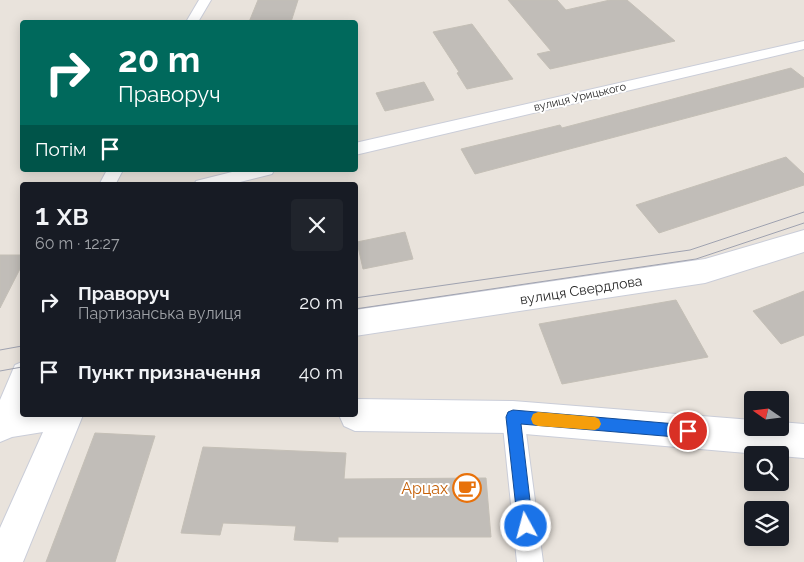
<!DOCTYPE html>
<html lang="uk">
<head>
<meta charset="utf-8">
<style>
	:root { --surface:#171b24; --page:#20242c; --text:#f1f3f6; --muted:#9ea1a6 }
	body { margin:0; font-family:Raleway,sans-serif; background:var(--page); color:var(--text); height:100vh; display:flex; flex-direction:column; font-size:19px; white-space:nowrap }
	* { box-sizing:border-box; margin:0 }
	p { font-size:16px; color:var(--muted) }
	.icon { flex:none; width:28px; height:28px; fill:none; stroke:currentColor; stroke-width:2; stroke-linecap:round; stroke-linejoin:round }
	.map { position:relative; flex:1; overflow:hidden }
	.details { position:absolute; left:20px; top:182px; width:338px; height:235px; display:flex; flex-direction:column; background:var(--surface); border-radius:5px; box-shadow:0 2px 12px #0003 }
	.details>* { flex:none }
	.banner { position:absolute; left:20px; top:20px; width:338px; height:152px; border-radius:5px; box-shadow:0 2px 12px #0003; background:#00695c; color:#fff; overflow:hidden }
	.needle { width:32px; rotate:284deg }
	.buttons { position:absolute; left:744px; top:391px; display:grid; gap:10px }
	.buttons a { display:grid; place-items:center; width:45px; height:45px; border-radius:5px; background:var(--surface); box-shadow:0 2px 12px #0003; font-size:25px }
	.pin { position:absolute; display:grid; place-items:center; width:42px; height:42px; color:#fff; margin:-21px; border:2px solid #fff; border-radius:50%; box-shadow:0 1px 5px #0007 }
	.me { position:absolute; width:55px; margin:-28px; rotate:353deg; stroke-linejoin:round; filter:drop-shadow(0 0 4px #0008) }
	.turn { display:flex; align-items:center; gap:18px; height:105px; padding:0 15px; font-size:22px }
	.turn .icon { width:65px; height:65px; stroke-width:2.5 }
	.turn b { display:block; font-size:35px; line-height:42px }
	.then { display:flex; align-items:center; height:48px; padding:0 15px; background:#0003; gap:10px; font-size:19px }
	.round { display:grid; place-items:center; flex:none; width:52px; height:52px; border-radius:5px; background:var(--page) }
	.headline { display:flex; align-items:center; justify-content:space-between; height:85px; padding:0 15px }
	h1 { font-size:30px; font-weight:600; line-height:38px }
	ul { padding:0; list-style:none }
	li { display:flex; align-items:center; gap:15px; height:70px; padding:0 15px }
	li div { flex:1 }
	li b { display:block; font-size:19px }
	li em { font-style:normal }
	.map>svg:first-child { display:block }
	.building { fill:#c1bdb8; stroke:#c4bfb6 }
	.lines { fill:none; stroke-linecap:round; stroke-linejoin:round }
	.street-casing { stroke:#cacdd8; stroke-width:2 }
	.secondary-casing { stroke:#cacdd8; stroke-width:2 }
	.street { fill:#fff; fill-rule:evenodd }
	.secondary { fill:#fff; fill-rule:evenodd }
	.tram { stroke:#9fa2b0; stroke-width:1 }
	.route { fill:#1a73e8; stroke:#114b97 }
	.slow { fill:#f59e0b }
	.labels { text-anchor:middle; dominant-baseline:central; stroke-width:4; stroke-linejoin:round; paint-order:stroke }
	.far-street-label { font-size:11px; fill:#282828; stroke:#fff }
	.street-label { font-size:14px; fill:#282828; stroke:#fff }
	.near-food-label { font-size:16px; fill:#c56008; stroke:#fff; text-anchor:end }
</style>
</head>
<body>
<div class="map">
<svg width="804" height="562" viewBox="0 0 804 562">
	<rect width="100%" height="100%" fill="#e9e3dc"/>
	<!-- building -->
	<path class="building" d="M 258,0 L 298,0 L 291,22 L 249,22 Z
		M 508,0 L 557,0 L 566,10 L 610,0 L 627,0 L 675,41 L 550,69 L 537,54 L 551,51 Z
		M 472,24 L 513,79 L 467,89 L 457,73 L 459,72 L 433,32 Z
		M 791,68 L 804,78 L 804,87 L 475,174 L 461,149 L 560,125 L 562,128 Z
		M 424,82 L 434,100 L 385,111 L 376,93 Z
		M 786,157 L 804,174 L 804,185 L 659,233 L 636,205 Z
		M 405,232 L 413,259 L 363,269 L 357,242 Z
		M 0,255 L 22,255 L 22,265 L 0,308 Z
		M 804,291 L 804,335 L 781,344 L 753,311 Z
		M 676,300 L 708,357 L 562,384 L 539,324 Z
		M 95,433 L 155,436 L 115,562 L 46,562 Z
		M 203,447 L 346,453 L 344,479 L 486,478 L 491,537 L 338,537 L 338,542 L 294,540 L 296,526 L 223,523 L 220,535 L 181,533 Z"/>
	<g class="lines">
		<defs>
			<path id="street" d="M 199,0 L 211,0 L 198,22 L 186,22 Z
				M 804,41 L 804,49 L 355,155 L 355,143 Z
				M 107,170 L 123,170 L 115,185 L 99,185 Z
				M 240,170 L 274,170 L 272,174 L 228,185 L 194,185 L 196,181 Z
				M 22,362 L 22,398 L 10,430 L 2,433 L 0,432 L 0,400 L 15,365 Z
				M 513,406 L 521,409 L 524,417 L 543,562 L 517,562 L 502,417 L 505,409 Z"/>
			<path id="secondary" d="M 804,230 L 804,252 L 705,283 L 355,336 L 355,310 L 705,259 Z
				M 355,399 L 513,401 L 752,420 L 752,428 L 780,428 L 780,422 L 804,424 L 804,458 L 513,433 L 355,431 L 344,426 L 339,415 L 355,415 Z
				M 22,402 L 22,415 L 83,415 L 23,562 L 0,562 L 0,528 L 43,432 L 12,437 L 0,442 L 0,407 Z"/>
		</defs>
		<!-- street casing -->
		<use href="#street" class="street-casing"/>
		<!-- secondary casing -->
		<use href="#secondary" class="secondary-casing"/>
		<!-- street -->
		<use href="#street" class="street"/>
		<!-- secondary -->
		<use href="#secondary" class="secondary"/>
		<!-- tram -->
		<path class="tram" d="M 355,298 L 690,250 L 804,212
			M 355,309 L 696,259 L 804,223
			M 0,350 L 22,346
			M 0,371 L 22,367"/>
	</g>
	<!-- route -->
	<path class="route" d="M 513,410 L 688,425 L 692,427 L 694,431 L 692,436 L 688,438 L 521,424 L 533,526 L 531,531 L 526,533 L 520,531 L 518,526 L 506,417 L 508,412 Z"/>
	<!-- slow -->
	<path class="slow" d="M 538,412 L 595,417 L 599,419 L 601,424 L 599,428 L 595,430 L 538,426 L 533,424 L 531,419 L 533,414 Z"/>
	<!-- icons -->
	<defs>
		<symbol id="cafe-ring" viewBox="-11 -11 22 22"><circle r="9.5" fill="#fff" stroke="#e8710a" stroke-width="1.5"/><path d="M-5.5-4.5H6V0H3Q3 3.5 0 3.5H-2.5Q-5.5 3.5-5.5 0ZM3-3.2v2h1.7v-2ZM-6 4.5H4V6H-6Z" fill="#e8710a"/></symbol>
	</defs>
	<g fill-rule="evenodd">
		<use href="#cafe-ring" x="451" y="472" width="32" height="32"/>
	</g>
	<g class="labels">
		<!-- far-street labels -->
		<g class="far-street-label">
			<text transform="translate(580 97) rotate(-13)">вулиця Урицького</text>
		</g>
		<!-- street labels -->
		<g class="street-label">
			<text transform="translate(581 290) rotate(-9)">вулиця Свердлова</text>
		</g>
		<!-- near-food labels -->
		<g class="near-food-label">
			<text x="448" y="488">Арцах</text>
		</g>
	</g>
</svg>
<div class="buttons">
<a><svg class="needle" viewBox="-14 -14 28 28"><path d="M0-13l5 13h-10z" fill="#e53935"/><path d="M0 13l5-13h-10z" fill="#9ea1a6"/></svg></a>
<a><svg class="icon" aria-label="search" viewBox="0 0 24 24"><circle cx="10" cy="10" r="6"/><path d="M15 15l6 6"/></svg></a>
<a><svg class="icon" aria-label="layers" viewBox="0 0 24 24"><path d="M12 4l9 5-9 5-9-5zM3 14l9 5 9-5"/></svg></a>
</div>
<div class="pin" style="left:688px;top:431px;background:#d93025"><svg class="icon" aria-label="arrive" viewBox="0 0 24 24"><path d="M6 21V4h12l-3 4 3 4H6"/></svg></div>
<svg class="me" style="left:526px;top:526px" viewBox="-20 -20 40 40"><circle r="17" fill="#1a73e8" stroke="#fff" stroke-width="3"/><path d="M0-11L8 9 0 5-8 9z" fill="#fff"/></svg>
<div class="banner">
<div class="turn"><svg class="icon" aria-label="right" viewBox="0 0 24 24"><path d="M7 20v-9h11M14 6l5 5-5 5"/></svg><div><b>20 m</b>Праворуч</div></div>
<div class="then">Потім<svg class="icon" aria-label="arrive" viewBox="0 0 24 24"><path d="M6 21V4h12l-3 4 3 4H6"/></svg></div>
</div>
<section class="details">
<div class="headline"><div><h1>1 хв</h1><p>60 m · 12:27</p></div><a class="round"><svg class="icon" aria-label="close" viewBox="0 0 24 24"><path d="M6 6l12 12M18 6L6 18"/></svg></a></div>
<ul>
<li><svg class="icon" aria-label="right" viewBox="0 0 24 24"><path d="M7 20v-9h11M14 6l5 5-5 5"/></svg><div><b>Праворуч</b><p>Партизанська вулиця</p></div><em>20 m</em></li>
<li><svg class="icon" aria-label="arrive" viewBox="0 0 24 24"><path d="M6 21V4h12l-3 4 3 4H6"/></svg><div><b>Пункт призначення</b></div><em>40 m</em></li>
</ul>
</section>
</div>
</body>
</html>
